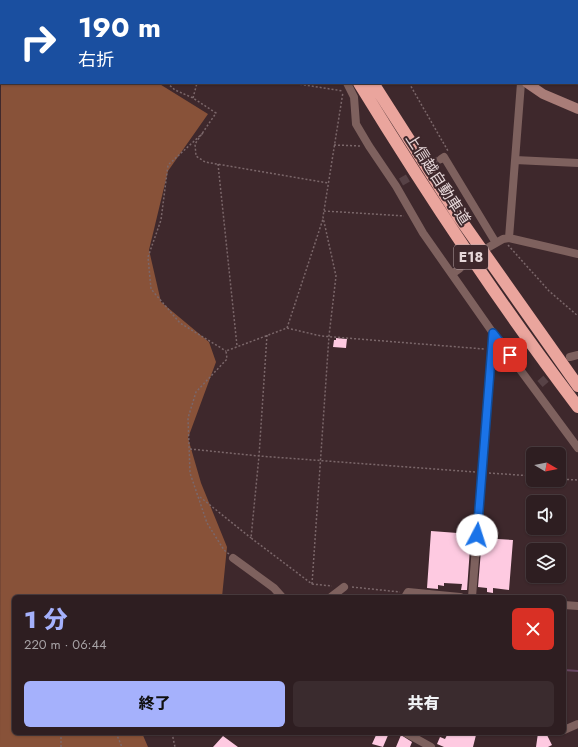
<!DOCTYPE html>
<html lang="ja">
<head>
<meta charset="utf-8">
<style>
	:root { --surface:#2e1e21; --page:#3a2b2e; --text:#f1f3f6; --muted:#a7a2a5; --line:#493c3f; --accent:#a5b1fc }
	body { margin:0; font-family:Jost,"Noto Sans JP",sans-serif; background:var(--page); color:var(--text); height:100vh; display:flex; flex-direction:column; font-size:15px; white-space:nowrap }
	* { box-sizing:border-box; margin:0 }
	p { font-size:13px; color:var(--muted) }
	.icon { flex:none; width:22px; height:22px; fill:none; stroke:currentColor; stroke-width:2; stroke-linecap:round; stroke-linejoin:round }
	.map { position:relative; flex:1; overflow:hidden }
	.panel { position:absolute; left:12px; top:595px; width:554px; height:140px; display:flex; flex-direction:column; background:var(--surface); border-radius:6px; box-shadow:0 1px 3px #0004,0 0 0 1px var(--line) }
	.panel>* { flex:none }
	.hud { position:absolute; left:0px; top:0px; width:578px; height:84px; box-shadow:0 1px 3px #0004,0 0 0 1px var(--line); background:#1a4fa0; color:#fff; overflow:hidden }
	.needle { width:26px; rotate:100deg }
	.tools { position:absolute; left:526px; top:447px; display:grid; gap:8px }
	.tools a { display:grid; place-items:center; width:40px; height:40px; border-radius:6px; background:var(--surface); box-shadow:0 1px 3px #0004,0 0 0 1px var(--line); font-size:20px }
	.pin { position:absolute; display:grid; place-items:center; width:34px; height:34px; color:#fff; margin:-17px; border-radius:8px; box-shadow:0 2px 6px #0006 }
	.me { position:absolute; width:44px; margin:-22px; rotate:5deg; stroke-linejoin:round; filter:drop-shadow(0 0 3px #0008) }
	.turn { display:flex; align-items:center; gap:14px; height:84px; padding:0 12px; font-size:18px }
	.turn .icon { width:52px; height:52px; stroke-width:2.5 }
	.turn b { display:block; font-size:28px; line-height:34px }
	.round { display:grid; place-items:center; flex:none; width:42px; height:42px; border-radius:6px; background:var(--page) }
	.headline { display:flex; align-items:center; justify-content:space-between; height:68px; padding:0 12px }
	h1 { font-size:24px; font-weight:800; line-height:30px; color:var(--accent) }
	.primary-button { display:flex; gap:8px; margin-top:auto; padding:8px 12px }
	.primary-button a { flex:1; height:46px; border-radius:6px; background:var(--accent); color:#111; font-size:16px; font-weight:800; line-height:46px; text-align:center }
	.primary-button a+a { background:var(--page); color:var(--text) }
	.map>svg:first-child { display:block }
	.forest { fill:#885239 }
	.lines { fill:none; stroke-linecap:round; stroke-linejoin:round }
	.stream { stroke:#66455f; stroke-width:2 }
	.building { fill:#fecae1 }
	.minor-tunnel { stroke:#574246; stroke-width:8; stroke-dasharray:8 4; stroke-linecap:butt }
	.path { stroke:#7b676a; stroke-width:1.5; stroke-dasharray:2 2; stroke-linecap:butt }
	.minor { stroke:#7e615e; stroke-width:8 }
	.tertiary { stroke:#7e615e; stroke-width:10 }
	.secondary { stroke:#a97d78; stroke-width:10 }
	.motorway { stroke:#eaa59d; stroke-width:12 }
	.route-casing { stroke:#114b97; stroke-width:10 }
	.route { stroke:#1a73e8; stroke-width:7 }
	.labels { text-anchor:middle; dominant-baseline:central; stroke-width:4; stroke-linejoin:round; paint-order:stroke }
	.shield { fill:#3e282c; stroke:#b4a2a5; stroke-width:1 }
	.shield-label { font-size:14px; font-weight:bold; fill:#e6d7d9 }
	.street-label { font-size:15px; fill:#e6d7d9; stroke:#3e282c }
</style>
</head>
<body>
<div class="map">
<svg width="578" height="747" viewBox="0 0 578 747">
	<rect width="100%" height="100%" fill="#3e282c"/>
	<!-- forest -->
	<path class="forest" d="M 1,80 L 1,83 L 158,83 L 208,114 L 168,171 L 149,250 L 161,302 L 209,342 L 216,362 L 188,438 L 201,483 L 227,547 L 222,597 L 14,597 L 14,733 L 142,733 L 148,747 L 0,747 Z"/>
	<g class="lines">
		<!-- stream -->
		<path class="stream" d="M 564,670 L 578,671"/>
	</g>
	<!-- building -->
	<path class="building" d="M 336,338 L 347,339 L 346,348 L 333,347 L 334,340 L 336,340 Z
		M 431,531 L 471,534 L 467,590 L 461,590 L 462,584 L 444,583 L 444,586 L 438,585 L 438,589 L 427,588 Z
		M 482,538 L 513,540 L 509,590 L 493,588 L 493,593 L 487,592 L 487,588 L 478,587 Z
		M 377,733 L 389,733 L 383,747 L 372,744 Z
		M 448,733 L 471,733 L 471,735 L 476,735 L 473,747 L 444,747 L 437,744 L 440,737 L 445,739 Z
		M 538,733 L 546,733 L 552,745 L 548,747 L 536,747 Z
		M 401,735 L 412,742 L 410,747 L 396,747 Z
		M 223,736 L 238,747 L 213,747 Z"/>
	<g class="lines">
		<!-- minor-tunnel -->
		<path class="minor-tunnel" d="M 401,182 L 441,159
			M 459,269 L 487,249
			M 540,384 L 556,370"/>
		<!-- path -->
		<path class="path" d="M 364,0 L 364,1
			M 79,1 L 79,0
			M 221,1 L 221,0
			M 167,83 L 175,90 L 193,98 L 216,113 L 195,144 L 196,156 L 205,162 L 328,183
			M 292,83 L 343,91
			M 409,83 L 448,151
			M 193,98 L 197,83
			M 203,133 L 168,165 L 161,220 L 148,257 L 151,289 L 180,323 L 226,351
			M 334,145 L 361,146
			M 218,164 L 237,346
			M 324,211 L 404,216
			M 508,245 L 549,291 L 578,316
			M 287,328 L 323,219
			M 267,335 L 259,456 L 251,538 L 312,584 L 332,586
			M 190,449 L 259,456 L 475,472
			M 489,473 L 533,476
			M 559,479 L 578,480
			M 200,497 L 251,538
			M 229,554 L 224,550 L 207,523 L 190,473 L 188,418 L 196,392 L 227,359 L 226,351 L 287,328 L 321,336 L 484,349
			M 312,584 L 329,336 L 336,276 L 323,217 L 343,92
			M 352,587 L 400,592
			M 116,733 L 122,747
			M 172,733 L 175,747
			M 61,747 L 61,733"/>
		<!-- minor -->
		<path class="minor" d="M 298,0 L 298,1
			M 347,83 L 354,97 L 356,124 L 369,146 L 396,186 L 423,233 L 493,333 L 578,448
			M 441,159 L 444,157 L 496,243
			M 515,160 L 578,163
			M 509,238 L 521,83
			M 489,247 L 503,239 L 509,238 L 578,254
			M 452,274 L 459,269
			M 570,357 L 578,355
			M 233,558 L 274,588 L 282,597
			M 331,597 L 344,587
			M 405,597 L 408,592 L 460,597
			M 472,597 L 493,333
			M 564,605 L 578,606
			M 564,730 L 578,724
			M 406,733 L 431,747"/>
		<!-- tertiary -->
		<path class="tertiary" d="M 490,0 L 500,1
			M 577,6 L 578,6"/>
		<!-- secondary -->
		<path class="secondary" d="M 423,0 L 424,1
			M 527,83 L 543,94 L 578,109"/>
		<!-- motorway -->
		<path class="motorway" d="M 309,0 L 309,1
			M 323,0 L 324,1
			M 359,83 C 427,194 499,303 578,407
			M 373,83 L 458,216 L 578,386"/>
	</g>
	<g class="lines">
		<defs>
			<path id="route" d="M 477,535 L 493,333 L 510,355"/>
		</defs>
		<!-- route casing -->
		<use href="#route" class="route-casing"/>
		<!-- route -->
		<use href="#route" class="route"/>
	</g>
	<g class="labels">
		<!-- shield labels -->
		<rect class="shield" x="454" y="245" width="34" height="24" rx="3"/>
		<g class="shield-label">
			<text x="471" y="257">E18</text>
		</g>
		<!-- street labels -->
		<g class="street-label">
			<text transform="translate(438 179) rotate(57)">上信越自動車道</text>
		</g>
	</g>
</svg>
<div class="tools">
<a><svg class="needle" viewBox="-14 -14 28 28"><path d="M0-13l5 13h-10z" fill="#e53935"/><path d="M0 13l5-13h-10z" fill="#a7a2a5"/></svg></a>
<a><svg class="icon" aria-label="sound" viewBox="0 0 24 24"><path d="M4 9h4l5-4v14l-5-4H4zM17 9q2 3 0 6"/></svg></a>
<a><svg class="icon" aria-label="layers" viewBox="0 0 24 24"><path d="M12 4l9 5-9 5-9-5zM3 14l9 5 9-5"/></svg></a>
</div>
<div class="pin" style="left:510px;top:355px;background:#d93025"><svg class="icon" aria-label="arrive" viewBox="0 0 24 24"><path d="M6 21V4h12l-3 4 3 4H6"/></svg></div>
<svg class="me" style="left:477px;top:535px" viewBox="-20 -20 40 40"><circle r="19" fill="#fff"/><path d="M0-13L10 11 0 6-10 11z" fill="#1a73e8"/></svg>
<div class="hud">
<div class="turn"><svg class="icon" aria-label="right" viewBox="0 0 24 24"><path d="M7 20v-9h11M14 6l5 5-5 5"/></svg><div><b>190 m</b>右折</div></div>
</div>
<section class="panel">
<div class="headline"><div><h1>1 分</h1><p>220 m · 06:44</p></div><a class="round" style="background:#d93025;color:#fff"><svg class="icon" aria-label="close" viewBox="0 0 24 24"><path d="M6 6l12 12M18 6L6 18"/></svg></a></div>
<div class="primary-button"><a>終了</a><a>共有</a></div>
</section>
</div>
</body>
</html>
